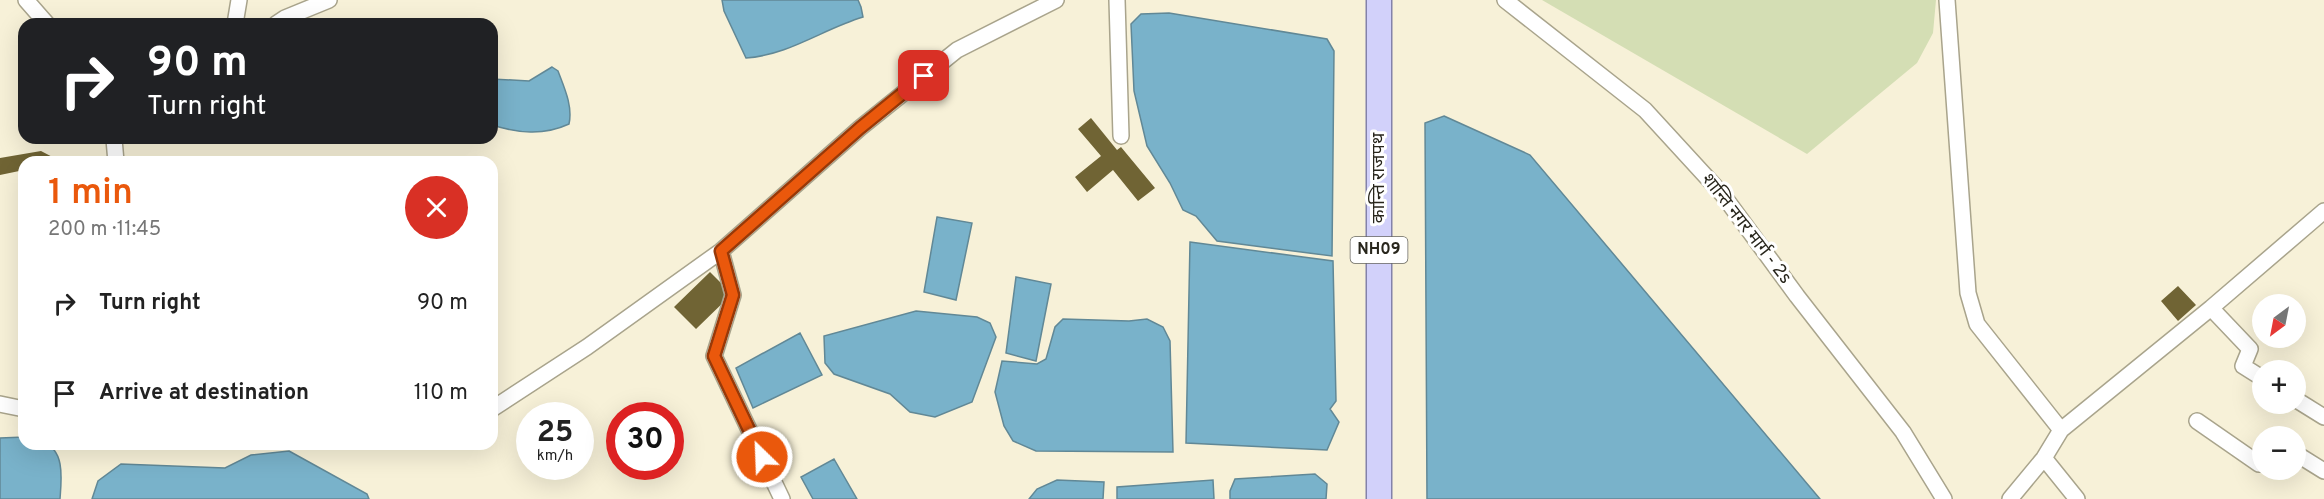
<!DOCTYPE html>
<html lang="en">
<head>
<meta charset="utf-8">
<style>
	:root { --surface:#fff; --page:#f2f2f2; --text:#222; --muted:#767676; --accent:#ea580c }
	body { margin:0; font-family:Overpass,"Noto Sans Devanagari",sans-serif; background:var(--page); color:var(--text); height:100vh; display:flex; flex-direction:column; font-size:22px; white-space:nowrap }
	* { box-sizing:border-box; margin:0 }
	p { font-size:20px; color:var(--muted) }
	.icon { flex:none; width:33px; height:33px; fill:none; stroke:currentColor; stroke-width:2; stroke-linecap:round; stroke-linejoin:round }
	.map { position:relative; flex:1; overflow:hidden }
	.drawer { position:absolute; left:18px; top:156px; width:480px; height:294px; display:flex; flex-direction:column; background:var(--surface); border-radius:18px; box-shadow:0 6px 24px #0002 }
	.drawer>* { flex:none }
	.guide { position:absolute; left:18px; top:18px; width:480px; height:126px; border-radius:18px; box-shadow:0 6px 24px #0002; background:#202124; color:#fff; overflow:hidden }
	.needle { width:39px; rotate:212deg }
	.tools { position:absolute; left:2252px; top:294px; display:grid; gap:12px }
	.tools a { display:grid; place-items:center; width:54px; height:54px; border-radius:50%; background:var(--surface); box-shadow:0 6px 24px #0002; font-size:30px }
	.speed { position:absolute; left:516px; top:402px; display:flex; gap:12px; font-size:30px; font-weight:700; text-align:center }
	.speed>* { display:grid; place-content:center; width:78px; height:78px; border-radius:50%; background:var(--surface); box-shadow:0 6px 24px #0002; line-height:1 }
	.speed small { font-size:15px; font-weight:400 }
	.speed .limit { border:9px solid #d22; background:#fff; color:#111 }
	.pin { position:absolute; display:grid; place-items:center; width:51px; height:51px; color:#fff; margin:-26px; border-radius:12px; box-shadow:0 3px 9px #0006 }
	.me { position:absolute; width:66px; margin:-33px; rotate:336deg; stroke-linejoin:round; filter:drop-shadow(0 0 4px #0008) }
	.turn { display:flex; align-items:center; gap:21px; height:126px; padding:0 30px; font-size:27px }
	.turn .icon { width:78px; height:78px; stroke-width:2.5 }
	.turn b { display:block; font-size:42px; line-height:51px }
	.round { display:grid; place-items:center; flex:none; width:63px; height:63px; border-radius:32px; background:var(--page) }
	.headline { display:flex; align-items:center; justify-content:space-between; height:102px; padding:0 30px }
	h1 { font-size:36px; font-weight:600; line-height:45px; color:var(--accent) }
	ul { padding:0; list-style:none }
	li { display:flex; align-items:center; gap:18px; height:90px; padding:0 30px }
	li div { flex:1 }
	li b { display:block; font-size:22px }
	li em { font-style:normal }
	.map>svg:first-child { display:block }
	.green { fill:#d4deb4 }
	.water { fill:#79b2ca; stroke:#618896; stroke-width:1.5 }
	.building { fill:#706434 }
	.lines { fill:none; stroke-linecap:round; stroke-linejoin:round }
	.minor-casing { stroke:#a9a48c; stroke-width:18 }
	.primary-casing { stroke:#8382aa; stroke-width:27 }
	.minor { stroke:#fff; stroke-width:15 }
	.primary { stroke:#d2d1fa; stroke-width:24 }
	.route-casing { stroke:#983908; stroke-width:15 }
	.route { stroke:#ea580c; stroke-width:10 }
	.labels { text-anchor:middle; dominant-baseline:central; stroke-width:6; stroke-linejoin:round; paint-order:stroke }
	.shield { fill:#fff; stroke:#686760; stroke-width:1.5 }
	.shield-label { font-size:16px; font-weight:bold; fill:#28261c }
	.street-label { font-size:18px; fill:#28261c; stroke:#fff }
</style>
</head>
<body>
<div class="map">
<svg width="2324" height="499" viewBox="0 0 2324 499">
	<rect width="100%" height="100%" fill="#f7f1d8"/>
	<!-- green -->
	<path class="green" d="M 1542,0 L 1936,0 L 1933,33 L 1917,63 L 1807,154 Z"/>
	<!-- water -->
	<path class="water" d="M 722,0 L 858,0 L 861,7 L 863,17 C 823,29 789,55 746,58 L 724,11 Z
		M 1169,13 L 1327,39 L 1334,51 L 1332,256 L 1217,241 L 1196,216 L 1183,210 L 1170,183 L 1147,146 L 1134,91 L 1131,24 L 1141,14 Z
		M 552,67 L 558,71 C 564,87 573,106 569,124 C 543,136 518,133 492,125 L 492,79 L 529,81 Z
		M 1444,116 L 1530,155 L 1820,499 L 1427,499 L 1425,123 Z
		M 937,217 L 972,223 L 956,300 L 924,292 Z
		M 1190,242 L 1333,261 L 1336,401 L 1330,409 L 1339,422 L 1327,450 L 1186,443 Z
		M 1016,277 L 1051,284 L 1036,361 L 1006,353 Z
		M 916,311 L 977,317 L 990,323 L 996,337 L 972,402 L 935,417 L 910,412 L 890,394 L 834,374 L 825,363 L 824,336 Z
		M 1063,319 L 1129,321 L 1147,319 L 1163,327 L 1170,341 L 1173,452 L 1036,451 L 1013,441 L 1004,426 L 995,392 L 1002,361 L 1037,364 L 1046,359 L 1055,327 Z
		M 800,333 L 822,375 L 753,408 L 736,368 Z
		M 24,437 L 24,444 C 30,444 37,443 43,444 C 66,448 61,483 60,499 L 0,499 L 0,438 Z
		M 289,451 L 367,494 L 369,499 L 92,499 L 98,481 L 121,464 L 225,468 L 251,455 Z
		M 834,459 L 857,499 L 813,499 L 801,477 Z
		M 1315,474 L 1327,484 L 1326,499 L 1230,499 L 1230,491 L 1235,479 Z
		M 1057,480 L 1104,482 L 1103,499 L 1029,499 L 1037,489 Z
		M 1213,480 L 1214,499 L 1117,499 L 1117,487 Z"/>
	<!-- building -->
	<path class="building" d="M 1091,118 L 1117,150 L 1121,147 L 1155,188 L 1138,201 L 1113,170 L 1087,192 L 1075,177 L 1101,156 L 1078,129 Z
		M 41,151 L 62,162 L 24,162 L 24,170 L 0,175 L 0,158 Z
		M 710,272 L 732,294 L 696,329 L 674,307 Z
		M 2178,286 L 2196,305 L 2178,321 L 2161,301 Z"/>
	<g class="lines">
		<defs>
			<path id="minor" d="M 26,0 L 47,24
				M 1117,0 L 1121,136
				M 1505,0 L 1645,110 L 1723,195 L 1797,296 L 1903,432 L 1944,499
				M 1947,0 L 1968,293 L 1977,324 L 2061,430
				M 235,24 L 239,0
				M 276,24 L 285,18 L 329,0
				M 116,162 L 114,139 L 117,138
				M 721,251 L 733,295 L 714,356 L 782,499
				M 2211,308 L 2250,349 L 2243,366 L 2262,378
				M 2295,399 L 2324,417
				M 0,404 L 24,409
				M 492,409 L 587,347 L 721,251 L 860,128 L 957,50 L 1056,0
				M 2197,421 L 2259,464 L 2262,460
				M 2295,453 L 2324,471
				M 2044,458 L 2077,499
				M 2010,499 L 2044,458 L 2061,430 L 2211,308 L 2324,211"/>
			<path id="primary" d="M 1379,499 L 1379,0"/>
		</defs>
		<!-- minor casing -->
		<use href="#minor" class="minor-casing"/>
		<!-- primary casing -->
		<use href="#primary" class="primary-casing"/>
		<!-- minor -->
		<use href="#minor" class="minor"/>
		<!-- primary -->
		<use href="#primary" class="primary"/>
	</g>
	<g class="lines">
		<defs>
			<path id="route" d="M 762,457 L 714,356 L 733,295 L 721,251 L 860,128 L 924,76"/>
		</defs>
		<!-- route casing -->
		<use href="#route" class="route-casing"/>
		<!-- route -->
		<use href="#route" class="route"/>
	</g>
	<g class="labels">
		<!-- shield labels -->
		<rect class="shield" x="1350.5" y="237" width="57" height="26" rx="4.5"/>
		<g class="shield-label">
			<text x="1379" y="250">NH09</text>
		</g>
		<!-- street labels -->
		<g class="street-label">
			<text transform="translate(1379 178) rotate(-90)">कान्ति राजपथ</text>
			<text transform="translate(1746 229) rotate(52)">शान्ति नगर मार्ग - 2s</text>
		</g>
	</g>
</svg>
<div class="tools">
<a><svg class="needle" viewBox="-14 -14 28 28"><path d="M0-13l5 13h-10z" fill="#e53935"/><path d="M0 13l5-13h-10z" fill="#767676"/></svg></a>
<a>+</a>
<a>−</a>
</div>
<div class="speed"><div>25<small>km/h</small></div><div class="limit">30</div></div>
<div class="pin" style="left:924px;top:76px;background:#d93025"><svg class="icon" aria-label="arrive" viewBox="0 0 24 24"><path d="M6 21V4h12l-3 4 3 4H6"/></svg></div>
<svg class="me" style="left:762px;top:457px" viewBox="-20 -20 40 40"><circle r="17" fill="#ea580c" stroke="#fff" stroke-width="3"/><path d="M0-11L8 9 0 5-8 9z" fill="#fff"/></svg>
<div class="guide">
<div class="turn"><svg class="icon" aria-label="right" viewBox="0 0 24 24"><path d="M7 20v-9h11M14 6l5 5-5 5"/></svg><div><b>90 m</b>Turn right</div></div>
</div>
<section class="drawer">
<div class="headline"><div><h1>1 min</h1><p>200 m · 11:45</p></div><a class="round" style="background:#d93025;color:#fff"><svg class="icon" aria-label="close" viewBox="0 0 24 24"><path d="M6 6l12 12M18 6L6 18"/></svg></a></div>
<ul>
<li><svg class="icon" aria-label="right" viewBox="0 0 24 24"><path d="M7 20v-9h11M14 6l5 5-5 5"/></svg><div><b>Turn right</b></div><em>90 m</em></li>
<li><svg class="icon" aria-label="arrive" viewBox="0 0 24 24"><path d="M6 21V4h12l-3 4 3 4H6"/></svg><div><b>Arrive at destination</b></div><em>110 m</em></li>
</ul>
</section>
</div>
</body>
</html>
